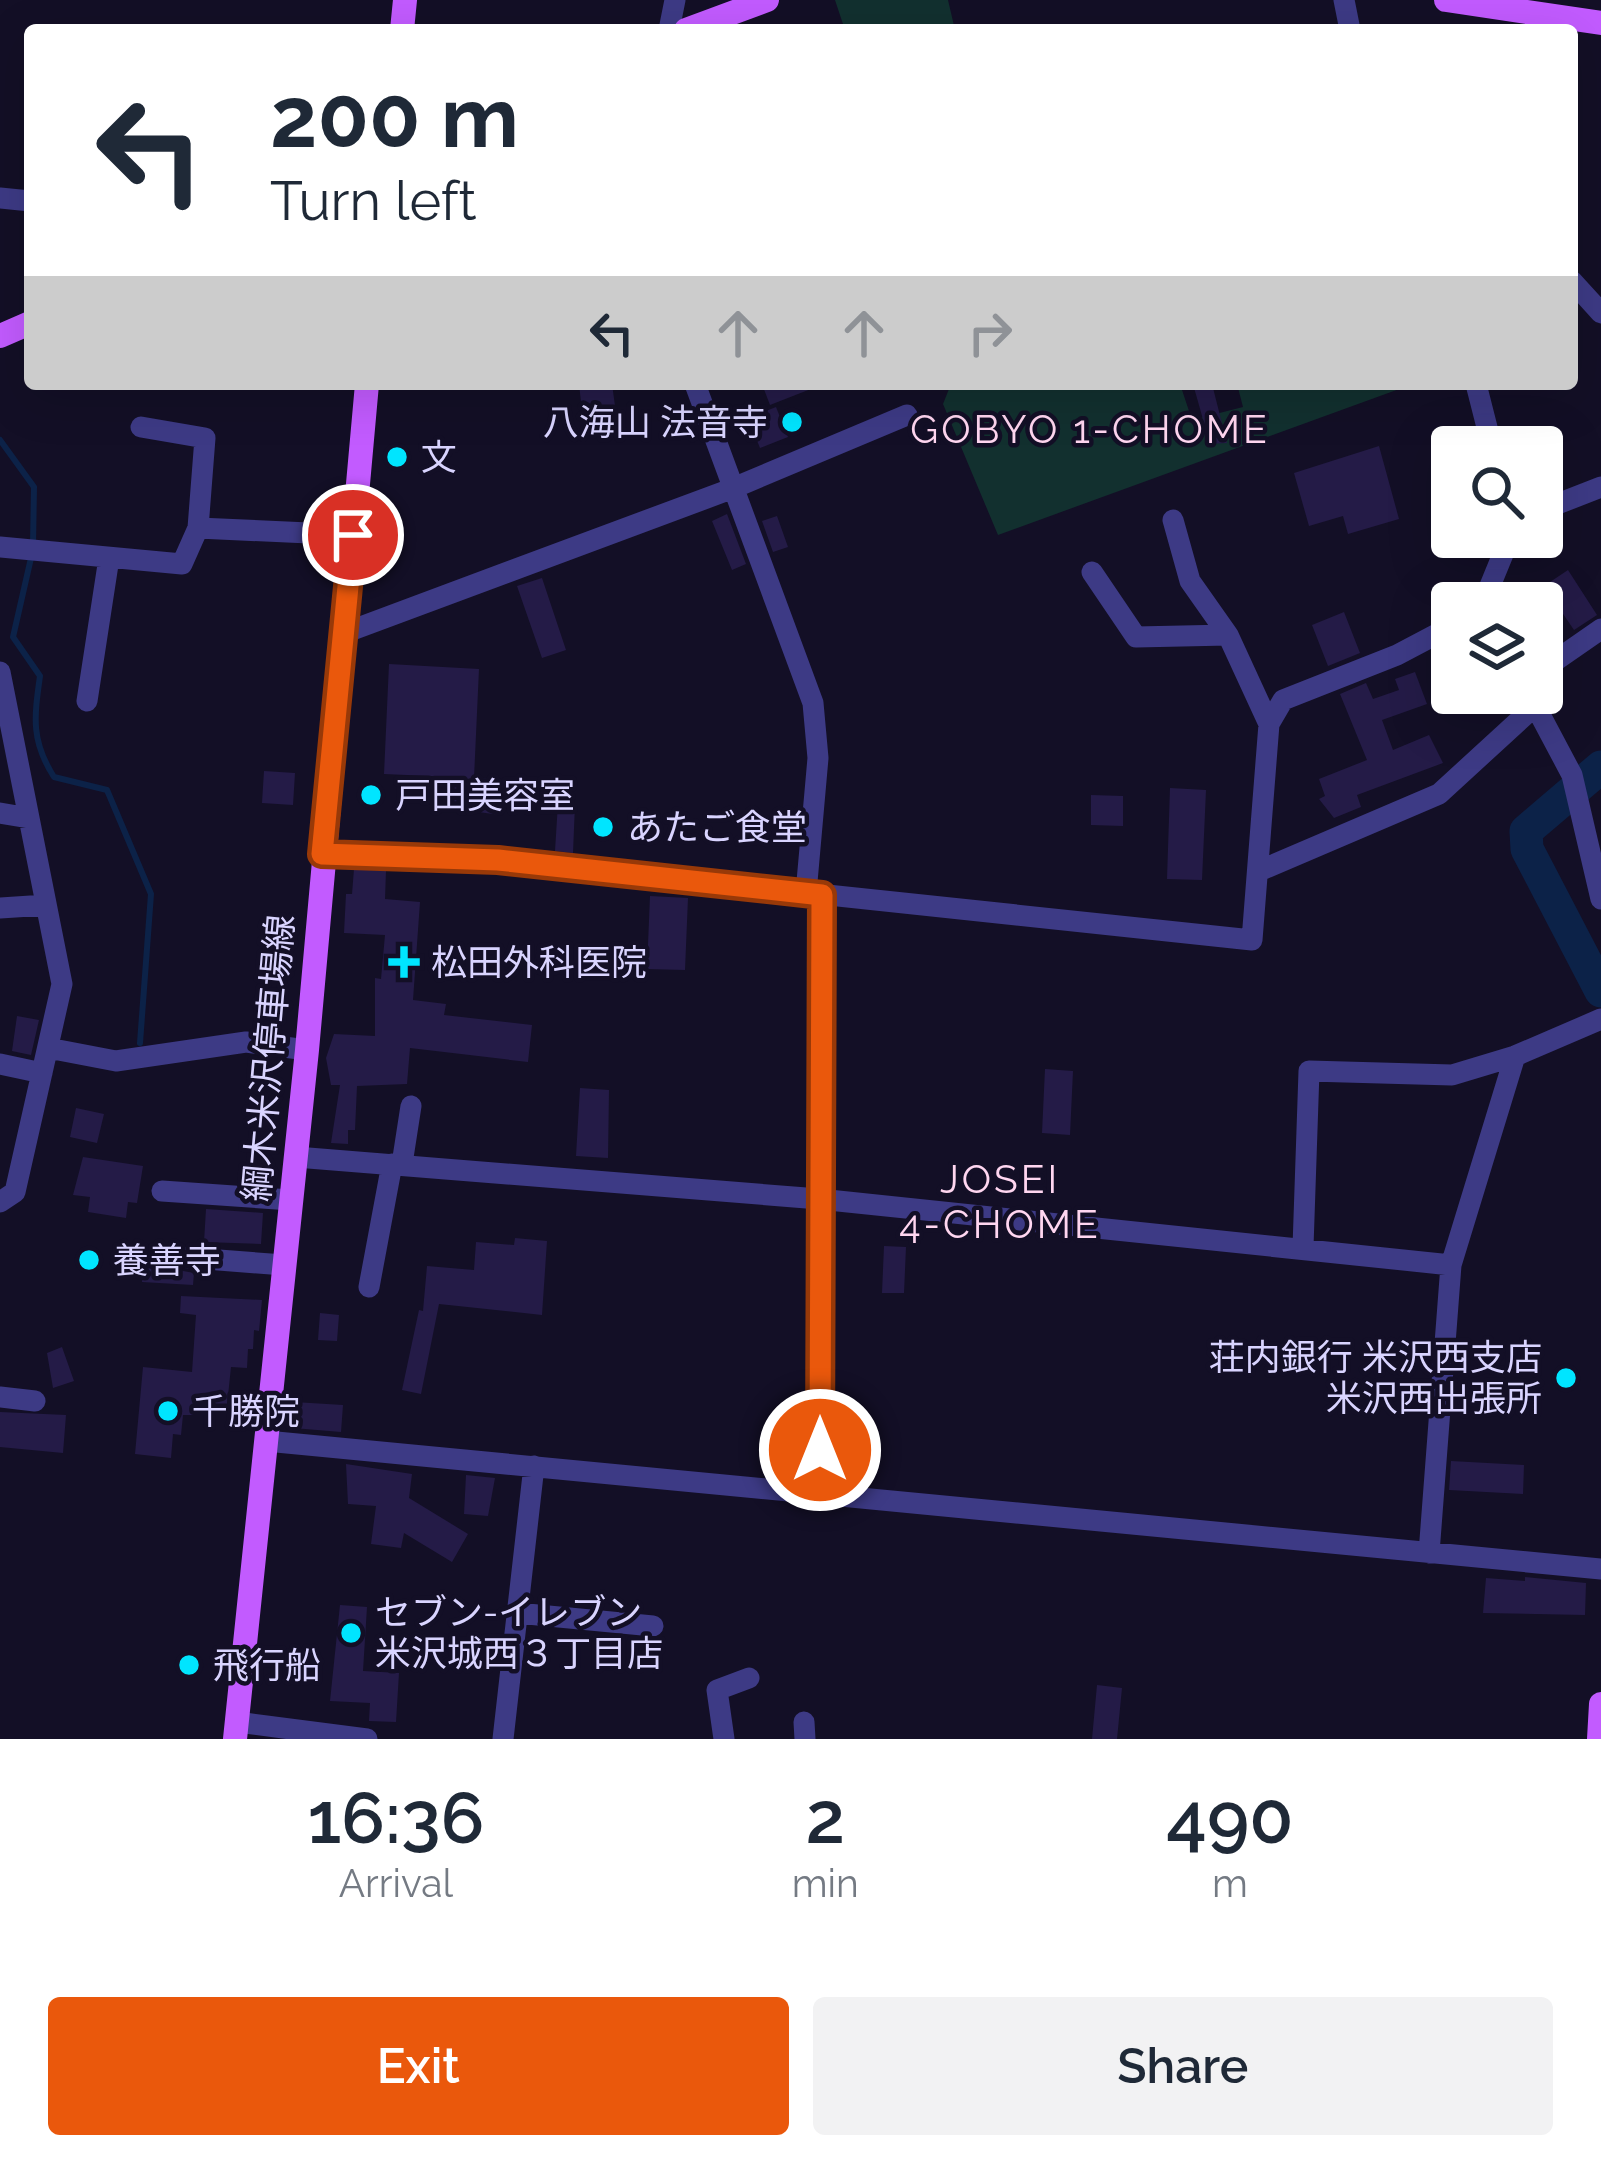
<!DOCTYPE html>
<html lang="en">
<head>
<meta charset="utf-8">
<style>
	:root { --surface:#fff; --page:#f2f2f3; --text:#1f2937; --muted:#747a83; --accent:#ea580c }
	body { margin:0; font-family:Raleway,"Noto Sans JP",sans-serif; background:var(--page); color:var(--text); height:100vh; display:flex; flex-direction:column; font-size:45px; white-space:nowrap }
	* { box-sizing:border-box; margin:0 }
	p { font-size:39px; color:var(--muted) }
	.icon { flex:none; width:66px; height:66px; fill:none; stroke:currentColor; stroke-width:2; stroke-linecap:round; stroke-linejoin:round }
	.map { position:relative; height:1739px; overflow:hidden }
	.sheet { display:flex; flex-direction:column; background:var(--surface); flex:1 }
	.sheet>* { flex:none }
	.guide { position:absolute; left:24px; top:24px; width:1554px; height:366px; border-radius:12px; box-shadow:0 12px 48px #0002; background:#fff; color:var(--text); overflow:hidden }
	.tools { position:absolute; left:1431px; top:426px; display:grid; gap:24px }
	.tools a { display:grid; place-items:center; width:132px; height:132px; border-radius:12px; background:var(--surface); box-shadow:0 12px 48px #0002; font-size:60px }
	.pin { position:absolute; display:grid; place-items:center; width:102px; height:102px; color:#fff; margin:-51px; border:6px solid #fff; border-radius:50%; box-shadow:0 3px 12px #0007 }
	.me { position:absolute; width:132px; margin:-66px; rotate:0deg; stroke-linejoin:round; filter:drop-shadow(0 0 9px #0008) }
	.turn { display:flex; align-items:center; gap:42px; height:252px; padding:0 48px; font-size:54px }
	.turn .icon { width:156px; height:156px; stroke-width:2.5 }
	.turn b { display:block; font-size:84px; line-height:102px }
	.lanes { display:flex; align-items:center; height:114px; padding:0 48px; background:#0003; justify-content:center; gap:60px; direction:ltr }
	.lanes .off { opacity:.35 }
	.eta { display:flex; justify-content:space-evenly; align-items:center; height:204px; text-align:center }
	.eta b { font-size:72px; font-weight:600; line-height:84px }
	.action { display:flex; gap:24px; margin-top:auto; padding:24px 48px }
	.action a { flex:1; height:138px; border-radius:12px; background:var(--accent); color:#fff; font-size:48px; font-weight:600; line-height:138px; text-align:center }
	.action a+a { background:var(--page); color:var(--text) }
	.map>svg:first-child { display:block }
	.green { fill:#12302f }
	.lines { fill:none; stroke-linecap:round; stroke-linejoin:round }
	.stream { stroke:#0c2248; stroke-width:6 }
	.river { stroke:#0c2248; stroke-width:33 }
	.building { fill:#241b47 }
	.minor { stroke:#3d3a85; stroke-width:21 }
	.major { stroke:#c25bff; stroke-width:24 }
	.route-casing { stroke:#983908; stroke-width:30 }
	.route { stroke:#ea580c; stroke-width:21 }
	.poi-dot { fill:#00e5ff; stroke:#130f26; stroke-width:4.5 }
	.labels { text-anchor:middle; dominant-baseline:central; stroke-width:9; stroke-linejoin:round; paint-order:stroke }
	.poi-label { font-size:36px; fill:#d9d4ff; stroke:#130f26; text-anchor:start }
	.street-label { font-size:36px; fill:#d9d4ff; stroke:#130f26 }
	.neighbourhood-label { font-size:39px; letter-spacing:3px; fill:#ffd6f0; stroke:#130f26 }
</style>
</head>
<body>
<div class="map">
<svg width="1601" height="1739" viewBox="0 0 1601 1739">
	<rect width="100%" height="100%" fill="#130f26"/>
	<!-- green -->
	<path class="green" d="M 835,0 L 948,0 L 955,30 L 845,30 Z
		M 951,384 L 1180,384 L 1192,420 L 1243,407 L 1237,384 L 1413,384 L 998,535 L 943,404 Z"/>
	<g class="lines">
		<!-- stream -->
		<path class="stream" d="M 0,440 L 34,487 L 33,545
			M 31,558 L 13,637 L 40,676 C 34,718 31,741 54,777 L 107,790 L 151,894 L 140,1043"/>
		<!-- river -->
		<path class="river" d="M 1601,767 L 1526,831 L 1527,849 L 1601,991"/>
	</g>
	<!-- building -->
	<path class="building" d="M 579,384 L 612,384 L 615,406 L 582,411 Z
		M 762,384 L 820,384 L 821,385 L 770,405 Z
		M 1193,384 L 1212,384 L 1227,443 L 1210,444 Z
		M 776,407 L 788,437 L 760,448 L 748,418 Z
		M 1379,446 L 1399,519 L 1348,534 L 1343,516 L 1309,526 L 1294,473 Z
		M 727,514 L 746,564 L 732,570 L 712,521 Z
		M 777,516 L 788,547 L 773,552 L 762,521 Z
		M 1568,570 L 1597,615 L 1574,630 L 1544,586 Z
		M 542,578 L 566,650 L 542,658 L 517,586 Z
		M 1344,612 L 1360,653 L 1328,666 L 1312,625 Z
		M 389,664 L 479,669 L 474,778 L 501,779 L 500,815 L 450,808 L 452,777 L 384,774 Z
		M 1415,672 L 1427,704 L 1382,720 L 1393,750 L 1429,735 L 1443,763 L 1357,795 L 1361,807 L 1334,818 L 1319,799 L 1325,796 L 1319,779 L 1367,760 L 1340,694 L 1366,683 L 1373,699 L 1399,690 L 1395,679 Z
		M 264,771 L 295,773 L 293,805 L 262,803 Z
		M 1170,788 L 1206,790 L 1202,880 L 1167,879 Z
		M 1091,795 L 1123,796 L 1123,826 L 1091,825 Z
		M 558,803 L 575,804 L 573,853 L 555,851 Z
		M 354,869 L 386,871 L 385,899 L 420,902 L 413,1000 L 446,1004 L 444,1015 L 532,1025 L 528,1062 L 410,1048 L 407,1084 L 357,1086 L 355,1130 L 348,1130 L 348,1144 L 331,1143 L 340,1085 L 331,1085 L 326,1058 L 334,1034 L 375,1036 L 375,978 L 381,979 L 385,935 L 344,933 L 346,894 L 352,894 Z
		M 650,896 L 688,898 L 685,970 L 647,969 Z
		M 17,1016 L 39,1020 L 31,1055 L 12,1051 Z
		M 1045,1069 L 1073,1071 L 1070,1135 L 1042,1133 Z
		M 580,1088 L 609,1090 L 608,1158 L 576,1156 Z
		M 76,1108 L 104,1114 L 97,1143 L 70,1137 Z
		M 83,1157 L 143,1166 L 137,1203 L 128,1202 L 126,1218 L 88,1212 L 90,1197 L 73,1195 Z
		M 206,1209 L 263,1213 L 261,1244 L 204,1242 Z
		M 515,1238 L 547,1241 L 542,1315 L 439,1304 L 421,1394 L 402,1390 L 419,1310 L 423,1311 L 427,1266 L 474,1270 L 476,1242 L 514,1245 Z
		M 884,1246 L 906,1247 L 904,1293 L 882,1293 Z
		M 144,1251 L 165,1252 L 167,1268 L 194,1273 L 193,1285 L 142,1282 Z
		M 181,1296 L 262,1300 L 259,1331 L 254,1330 L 253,1349 L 248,1349 L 247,1368 L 231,1367 L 226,1415 L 183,1415 L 181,1435 L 173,1434 L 171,1458 L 135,1454 L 143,1367 L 192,1372 L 196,1315 L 180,1313 Z
		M 320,1313 L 339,1315 L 337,1341 L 318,1340 Z
		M 62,1347 L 74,1381 L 53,1388 L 47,1353 Z
		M 294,1402 L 343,1405 L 341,1432 L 293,1428 Z
		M 0,1412 L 66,1415 L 63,1453 L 0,1447 Z
		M 1451,1461 L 1524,1465 L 1523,1494 L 1449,1490 Z
		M 346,1464 L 412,1474 L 409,1498 L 468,1534 L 452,1562 L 404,1533 L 401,1548 L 371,1544 L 376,1506 L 348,1504 Z
		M 466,1475 L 495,1478 L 488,1516 L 464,1514 Z
		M 1525,1577 L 1586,1583 L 1585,1615 L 1483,1613 L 1486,1578 L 1525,1581 Z
		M 340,1605 L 367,1607 L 363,1671 L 399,1673 L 396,1722 L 369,1721 L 370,1703 L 330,1701 Z
		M 1097,1685 L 1122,1688 L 1117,1739 L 1092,1739 Z"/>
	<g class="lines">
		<!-- minor -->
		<path class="minor" d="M 1344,0 L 1350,30
			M 669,30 L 675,0
			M 0,198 L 30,201
			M 1572,281 L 1601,313
			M 695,384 L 813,703 L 818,758 L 806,893
			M 1476,384 L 1492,447
			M 141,427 L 205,438 L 198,528
			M 1542,510 L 1601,487
			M 1173,520 L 1190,581 L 1228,635
			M 0,547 L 182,564 L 198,528 L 353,535
			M 1092,572 L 1136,637 L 1228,635 L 1269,724
			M 1483,603 L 1510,537
			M 347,632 L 731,489 L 907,415
			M 1542,670 L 1601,629
			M 0,672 L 62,984 L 15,1192 L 0,1202
			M 1529,694 L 1572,775 L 1601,899
			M 87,701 L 109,558
			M 0,813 L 29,818
			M 322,853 L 498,860 L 1252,940 L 1269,724 L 1283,700 L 1397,655 L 1452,626
			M 1259,871 L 1439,794 L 1536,705
			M 0,908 L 46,905
			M 48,1048 L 116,1061 L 246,1042 L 307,1050
			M 0,1064 L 42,1073
			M 296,1157 L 819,1199 L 1451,1265
			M 402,1164 L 411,1106
			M 162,1191 L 291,1200
			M 1303,1247 L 1309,1071 L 1452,1075 L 1515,1056 L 1601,1019
			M 179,1257 L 284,1265
			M 369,1287 L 392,1164
			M 0,1397 L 35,1401
			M 266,1441 L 1601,1569
			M 820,1492 L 822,895
			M 1429,1553 L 1451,1265 L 1515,1056
			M 517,1613 L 653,1626
			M 237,1722 L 367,1739
			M 804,1722 L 805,1739
			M 503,1739 L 534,1466
			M 724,1739 L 717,1690 L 749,1678"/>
		<!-- major -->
		<path class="major" d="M 1446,0 L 1601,23
			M 402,30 L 405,0
			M 686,30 L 767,0
			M 0,336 L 30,323
			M 235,1739 L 307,1050 L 367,384
			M 1599,1739 L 1601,1704"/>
	</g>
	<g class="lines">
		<defs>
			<path id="route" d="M 353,535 L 322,854 L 498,860 L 822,895 L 820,1450"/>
		</defs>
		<!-- route casing -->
		<use href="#route" class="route-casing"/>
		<!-- route -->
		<use href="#route" class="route"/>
	</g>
	<!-- markers -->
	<g class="poi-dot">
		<circle cx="792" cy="422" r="12"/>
		<circle cx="397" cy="457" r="12"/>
		<circle cx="371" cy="795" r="12"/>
		<circle cx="603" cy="827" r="12"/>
		<path d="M398 944h12v12h12v12h-12v12h-12v-12h-12v-12h12z"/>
		<circle cx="89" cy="1260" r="12"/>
		<circle cx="1566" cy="1378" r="12"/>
		<circle cx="168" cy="1411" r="12"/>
		<circle cx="351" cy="1633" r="12"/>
		<circle cx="189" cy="1665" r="12"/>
	</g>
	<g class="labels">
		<!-- poi labels -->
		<g class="poi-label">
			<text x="768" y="422" text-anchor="end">八海山 法音寺</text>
			<text x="421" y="457">文</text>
			<text x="395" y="795">戸田美容室</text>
			<text x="627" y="827">あたご食堂</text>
			<text x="431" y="962">松田外科医院</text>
			<text x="113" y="1260">養善寺</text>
			<text x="1542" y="1357" text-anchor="end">荘内銀行 米沢西支店<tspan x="1542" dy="41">米沢西出張所</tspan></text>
			<text x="192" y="1411">千勝院</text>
			<text x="375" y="1612">セブン-イレブン<tspan x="375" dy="41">米沢城西３丁目店</tspan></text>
			<text x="213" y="1665">飛行船</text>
		</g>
		<!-- street labels -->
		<g class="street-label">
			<text transform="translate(268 1058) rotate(-85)">綱木米沢停車場線</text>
		</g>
		<!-- neighbourhood labels -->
		<g class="neighbourhood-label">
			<text x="1090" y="429">GOBYO 1-CHOME</text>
			<text x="1000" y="1179">JOSEI<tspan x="1000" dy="45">4-CHOME</tspan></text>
		</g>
	</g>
</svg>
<div class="tools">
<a><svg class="icon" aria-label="search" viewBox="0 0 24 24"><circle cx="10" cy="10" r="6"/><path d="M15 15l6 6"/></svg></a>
<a><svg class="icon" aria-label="layers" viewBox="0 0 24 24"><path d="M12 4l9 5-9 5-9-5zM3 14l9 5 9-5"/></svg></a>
</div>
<div class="pin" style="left:353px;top:535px;background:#d93025"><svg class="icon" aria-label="arrive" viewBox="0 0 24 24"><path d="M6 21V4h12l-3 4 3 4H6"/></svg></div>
<svg class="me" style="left:820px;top:1450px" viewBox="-20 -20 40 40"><circle r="17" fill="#ea580c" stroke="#fff" stroke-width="3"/><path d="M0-11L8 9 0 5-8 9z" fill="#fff"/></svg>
<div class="guide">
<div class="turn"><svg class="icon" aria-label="left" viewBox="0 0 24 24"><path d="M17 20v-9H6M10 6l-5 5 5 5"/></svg><div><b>200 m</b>Turn left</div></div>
<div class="lanes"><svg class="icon" aria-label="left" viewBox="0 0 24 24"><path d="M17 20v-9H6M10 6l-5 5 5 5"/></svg><svg class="icon off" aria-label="ahead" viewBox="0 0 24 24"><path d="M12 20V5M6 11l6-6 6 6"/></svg><svg class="icon off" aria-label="ahead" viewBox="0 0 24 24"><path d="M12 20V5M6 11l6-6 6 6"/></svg><svg class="icon off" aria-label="right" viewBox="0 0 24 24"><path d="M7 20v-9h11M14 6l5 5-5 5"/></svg></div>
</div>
</div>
<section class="sheet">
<div class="eta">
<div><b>16:36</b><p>Arrival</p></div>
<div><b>2</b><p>min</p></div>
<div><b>490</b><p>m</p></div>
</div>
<div class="action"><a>Exit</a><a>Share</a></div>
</section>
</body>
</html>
